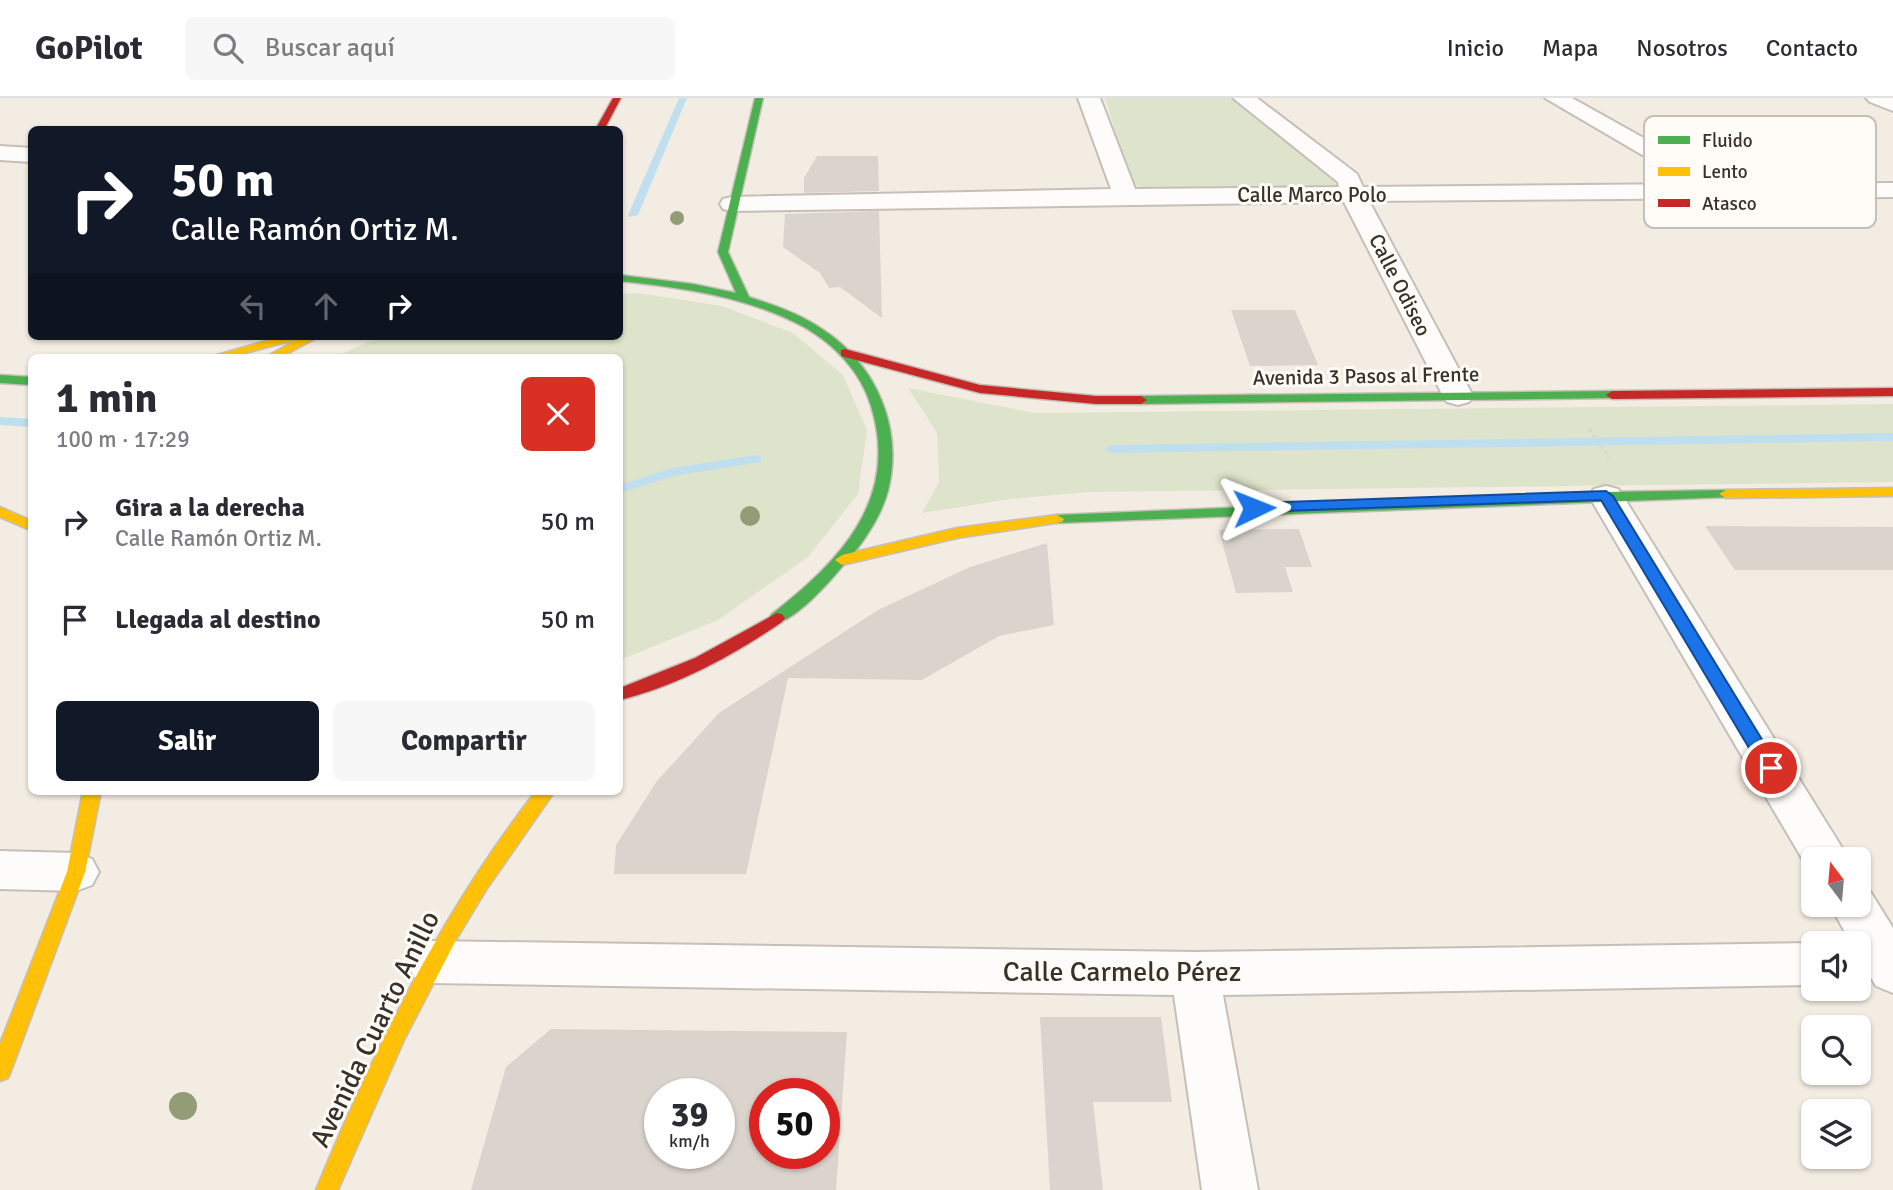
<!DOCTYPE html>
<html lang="es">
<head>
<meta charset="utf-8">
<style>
	:root { --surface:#fff; --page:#f7f7f7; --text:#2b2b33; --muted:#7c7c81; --line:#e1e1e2; --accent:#111827 }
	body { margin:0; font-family:Signika,sans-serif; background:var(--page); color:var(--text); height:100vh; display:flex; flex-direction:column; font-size:26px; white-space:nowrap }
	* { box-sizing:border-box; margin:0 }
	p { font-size:23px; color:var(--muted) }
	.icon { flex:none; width:38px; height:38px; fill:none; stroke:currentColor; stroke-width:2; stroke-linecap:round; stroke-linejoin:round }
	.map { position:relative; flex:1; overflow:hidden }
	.details { position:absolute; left:28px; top:256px; width:595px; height:441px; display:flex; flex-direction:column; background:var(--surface); border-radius:10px; box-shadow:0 2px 5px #0004 }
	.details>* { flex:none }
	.hud { position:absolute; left:28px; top:28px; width:595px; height:214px; border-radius:10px; box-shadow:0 2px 5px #0004; background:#111827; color:#fff; overflow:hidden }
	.needle { width:46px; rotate:344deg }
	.controls { position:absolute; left:1801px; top:749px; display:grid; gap:14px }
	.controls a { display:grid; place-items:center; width:70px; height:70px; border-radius:10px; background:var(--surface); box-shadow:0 2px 5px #0004; font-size:35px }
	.speed { position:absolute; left:644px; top:980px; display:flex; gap:14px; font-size:35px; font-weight:700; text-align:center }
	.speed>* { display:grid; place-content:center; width:91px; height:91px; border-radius:50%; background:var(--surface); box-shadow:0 2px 5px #0004; line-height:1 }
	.speed small { font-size:18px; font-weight:400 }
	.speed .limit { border:10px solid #d22; background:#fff; color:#111 }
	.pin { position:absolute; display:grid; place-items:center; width:60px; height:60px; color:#fff; margin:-30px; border:4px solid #fff; border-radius:50%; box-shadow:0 2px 7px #0007 }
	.me { position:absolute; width:77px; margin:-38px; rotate:88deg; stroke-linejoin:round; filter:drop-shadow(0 0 5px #0008) }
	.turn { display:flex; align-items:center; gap:24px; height:147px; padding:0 28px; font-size:32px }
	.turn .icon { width:91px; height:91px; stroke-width:2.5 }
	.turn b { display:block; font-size:49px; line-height:60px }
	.lanes { display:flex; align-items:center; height:66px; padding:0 28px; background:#0003; justify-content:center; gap:35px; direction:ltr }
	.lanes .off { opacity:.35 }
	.round { display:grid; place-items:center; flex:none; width:74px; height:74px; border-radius:10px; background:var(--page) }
	.overview { display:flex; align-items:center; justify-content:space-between; height:119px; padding:0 28px }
	h1 { font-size:42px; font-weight:800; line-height:52px }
	.action { display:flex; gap:14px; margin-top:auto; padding:14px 28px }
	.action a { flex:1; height:80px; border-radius:10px; background:var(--accent); color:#fff; font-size:28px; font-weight:800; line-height:80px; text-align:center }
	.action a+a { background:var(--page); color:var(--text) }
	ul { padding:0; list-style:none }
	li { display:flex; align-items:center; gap:21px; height:98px; padding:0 28px }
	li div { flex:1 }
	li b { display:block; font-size:26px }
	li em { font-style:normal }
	header { display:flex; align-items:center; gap:42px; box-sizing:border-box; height:98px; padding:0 35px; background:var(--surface); border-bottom:2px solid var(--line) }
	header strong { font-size:33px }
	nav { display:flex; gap:38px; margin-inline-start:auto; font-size:24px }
	.search { width:490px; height:63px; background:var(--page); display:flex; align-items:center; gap:18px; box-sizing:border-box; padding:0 24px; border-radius:10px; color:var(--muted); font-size:26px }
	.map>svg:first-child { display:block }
	.green { fill:#dee4cb }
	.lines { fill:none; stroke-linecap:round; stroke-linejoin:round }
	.stream { fill:#bfdfee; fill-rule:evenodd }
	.building { fill:#dad4cc; fill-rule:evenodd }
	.street-casing { stroke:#c5bfb8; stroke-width:4 }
	.fast-casing { stroke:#c5bfb8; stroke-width:3 }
	.slow-casing { stroke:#c5bfb8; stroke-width:3 }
	.jam-casing { stroke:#c5bfb8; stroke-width:3 }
	.path { stroke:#d5d3d1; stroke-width:3.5; stroke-dasharray:2 4.5; stroke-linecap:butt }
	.street { fill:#fdfcfb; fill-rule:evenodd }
	.fast { fill:#4caf50; fill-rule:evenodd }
	.slow { fill:#ffc107; fill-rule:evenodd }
	.jam { fill:#c62828; fill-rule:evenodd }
	.tree { fill:#929c75 }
	.route { fill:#1a73e8; stroke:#114b97; stroke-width:2 }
	.labels { text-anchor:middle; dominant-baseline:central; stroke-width:6; stroke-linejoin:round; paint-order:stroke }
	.far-street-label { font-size:21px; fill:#37312a; stroke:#fffcf8 }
	.near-street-label { font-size:28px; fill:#37312a; stroke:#fffcf8 }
	.key { fill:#fffcf8; stroke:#c3bfba; stroke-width:2 }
	.key-label { font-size:19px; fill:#37312a }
</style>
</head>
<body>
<header>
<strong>GoPilot</strong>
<div class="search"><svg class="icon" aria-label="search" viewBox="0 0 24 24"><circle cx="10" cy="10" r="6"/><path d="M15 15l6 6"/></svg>Buscar aquí</div>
<nav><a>Inicio</a><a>Mapa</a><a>Nosotros</a><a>Contacto</a></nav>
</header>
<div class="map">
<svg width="1893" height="1092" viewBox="0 0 1893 1092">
	<rect width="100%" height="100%" fill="#f3ece2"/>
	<!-- green -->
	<path class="green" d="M 1105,0 L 1237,0 L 1339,86 L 1325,90 L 1142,92 L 1130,82 Z
		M 638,195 L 722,208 L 793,235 L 843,277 L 867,332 L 858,396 L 808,459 L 718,522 L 620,562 L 620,259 L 335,259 L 381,238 L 620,238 L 620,196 Z
		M 908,290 L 1035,315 L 1893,306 L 1893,384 L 1089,394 L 1010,401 L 922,415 L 939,384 L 937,335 Z"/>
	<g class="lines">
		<!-- stream -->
		<path class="stream" d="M 679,0 L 687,0 L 638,117 L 629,119 L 628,117 Z
			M 0,319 L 32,321 L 32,329 L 0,327 Z
			M 1893,335 L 1893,343 L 1111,355 L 1104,351 L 1111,347 Z
			M 756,357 L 761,358 L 761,364 L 674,378 L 620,395 L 620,387 L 672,370 Z"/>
	</g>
	<!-- building -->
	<path class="building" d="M 817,58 L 878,58 L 879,93 L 804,95 L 804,80 Z
		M 879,113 L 882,220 L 840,189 L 829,190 L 820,175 L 783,149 L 785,116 Z
		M 1231,212 L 1295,212 L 1318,267 L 1250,268 Z
		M 1705,428 L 1893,429 L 1893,472 L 1735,472 Z
		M 1299,431 L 1312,469 L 1285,469 L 1293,494 L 1236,495 L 1219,432 Z
		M 1047,445 L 1054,527 L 999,538 L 922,582 L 788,580 L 746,776 L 614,776 L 616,747 L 657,683 L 719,615 L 878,512 L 970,469 Z
		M 1040,919 L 1161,919 L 1172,1004 L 1093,1004 L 1103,1092 L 1050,1092 Z
		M 551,931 L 847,934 L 836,1092 L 471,1092 L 506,969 ZM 660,996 L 719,996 L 719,1055 L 660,1055 ZM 765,996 L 824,996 L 824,1055 L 765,1055 Z"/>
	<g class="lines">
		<defs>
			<path id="street" d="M 1078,0 L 1100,0 L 1135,91 L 1339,89 L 1338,84 L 1233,0 L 1257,0 L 1357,76 L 1363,89 L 1692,86 L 1545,0 L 1572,0 L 1726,86 L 1893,85 L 1893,99 L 1369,103 L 1473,298 L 1469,304 L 1458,307 L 1447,304 L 1443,298 L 1344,104 L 732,113 L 723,111 L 720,106 L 723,101 L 732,99 L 1111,91 Z
				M 1866,0 L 1893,0 L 1893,13 L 1870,4 Z
				M 0,48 L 32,50 L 32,64 L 0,62 Z
				M 1606,388 L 1618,391 L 1623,398 L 1849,761 L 1813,761 L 1813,775 L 1810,774 L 1589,398 L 1594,391 Z
				M 0,753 L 76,755 L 92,761 L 99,774 L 92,787 L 76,793 L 0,791 Z
				M 1858,789 L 1870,793 L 1893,830 L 1893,895 L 1876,888 L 1858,859 L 1858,845 L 1851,845 L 1830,807 L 1858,807 Z
				M 431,843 L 1195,854 L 1813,845 L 1815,845 L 1813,887 L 1223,897 L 1258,1092 L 1202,1092 L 1174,897 L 431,885 L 414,879 L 407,864 L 414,849 Z"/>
			<path id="fast" d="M 755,0 L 763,0 L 728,154 L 749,199 C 774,207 800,216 822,231 C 876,266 904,330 888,393 C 880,422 861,448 841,470 C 828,486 797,520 777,525 L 772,524 L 769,520 L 772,516 C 840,463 900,401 871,308 C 861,274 834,246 804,229 C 746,198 683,190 620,183 L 620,177 L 693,186 L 736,195 L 718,154 Z
				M 0,277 L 32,279 L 32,287 L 0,285 Z
				M 1612,293 L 1618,297 L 1616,300 L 1141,306 L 1135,302 L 1141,298 Z
				M 1726,392 L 1731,393 L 1733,396 L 1731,399 L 1057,425 L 1050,421 L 1057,417 L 1606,394 Z"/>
			<path id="slow" d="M 283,238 L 320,238 L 281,259 L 266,259 L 298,241 L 230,259 L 210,259 Z
				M 1893,390 L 1893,398 L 1726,400 L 1719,396 L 1726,392 Z
				M 0,409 L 32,423 L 32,433 L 0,419 Z
				M 1057,417 L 1064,421 L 1062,424 L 957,440 L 842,467 L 835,462 L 842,457 L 957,430 Z
				M 83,693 L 101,693 L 85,774 L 11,973 L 8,980 L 0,983 L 0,946 L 67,774 Z
				M 536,693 L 555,693 L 486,792 L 457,840 L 404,942 L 338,1092 L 316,1092 C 374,951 442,814 536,693 Z"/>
			<path id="jam" d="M 613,0 L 621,0 L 604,32 L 595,32 Z
				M 845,251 L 980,287 L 1096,298 L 1141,298 L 1147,302 L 1141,306 L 1096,306 L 980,295 L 841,258 L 841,252 Z
				M 1893,290 L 1893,298 L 1612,301 L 1606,297 L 1612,293 Z
				M 777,515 L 782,516 L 785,520 L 782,524 C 734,557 677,588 620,602 L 620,590 L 695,560 Z"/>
		</defs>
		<!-- street casing -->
		<use href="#street" class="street-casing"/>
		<!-- fast casing -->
		<use href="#fast" class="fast-casing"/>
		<!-- slow casing -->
		<use href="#slow" class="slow-casing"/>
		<!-- jam casing -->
		<use href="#jam" class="jam-casing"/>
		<!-- path -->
		<path class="path" d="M 1590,332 L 1609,360"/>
		<!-- street -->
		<use href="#street" class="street"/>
		<!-- fast -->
		<use href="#fast" class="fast"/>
		<!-- slow -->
		<use href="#slow" class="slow"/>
		<!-- jam -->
		<use href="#jam" class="jam"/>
	</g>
	<!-- trees -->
	<g class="tree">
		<circle cx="677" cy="120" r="7"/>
		<circle cx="750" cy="418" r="10"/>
		<circle cx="183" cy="1008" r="14"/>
	</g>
	<!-- route -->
	<path class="route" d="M 1606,393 L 1613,398 L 1777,666 L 1779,670 L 1777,675 L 1764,675 L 1601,402 L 1254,414 L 1247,410 L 1254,405 Z"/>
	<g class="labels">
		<!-- far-street labels -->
		<g class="far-street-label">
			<text x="1312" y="97">Calle Marco Polo</text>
			<text transform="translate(1400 187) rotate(63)">Calle Odiseo</text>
			<text transform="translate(1366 278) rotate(-1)">Avenida 3 Pasos al Frente</text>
		</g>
		<!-- near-street labels -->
		<g class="near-street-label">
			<text x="1122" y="874">Calle Carmelo Pérez</text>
			<text transform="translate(375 931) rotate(-64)">Avenida Cuarto Anillo</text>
		</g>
	</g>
	<!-- legend -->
	<rect x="1644" y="18" width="232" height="112" rx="10" class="key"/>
	<rect x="1658" y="38" width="32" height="8" fill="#4caf50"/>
	<rect x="1658" y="69" width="32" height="9" fill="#ffc107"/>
	<rect x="1658" y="101" width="32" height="8" fill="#c62828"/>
	<g class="key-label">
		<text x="1702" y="49">Fluido</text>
		<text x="1702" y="80">Lento</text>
		<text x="1702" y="112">Atasco</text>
	</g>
</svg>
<div class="controls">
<a><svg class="needle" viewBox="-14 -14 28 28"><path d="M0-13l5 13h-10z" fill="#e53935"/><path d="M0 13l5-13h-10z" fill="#7c7c81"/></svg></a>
<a><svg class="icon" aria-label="sound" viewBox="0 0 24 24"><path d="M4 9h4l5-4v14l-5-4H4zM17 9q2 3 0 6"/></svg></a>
<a><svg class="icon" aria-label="search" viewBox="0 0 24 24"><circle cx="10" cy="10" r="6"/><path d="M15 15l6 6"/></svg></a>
<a><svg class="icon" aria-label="layers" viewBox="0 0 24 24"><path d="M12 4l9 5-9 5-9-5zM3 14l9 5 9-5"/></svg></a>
</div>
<div class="speed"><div>39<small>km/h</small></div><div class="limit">50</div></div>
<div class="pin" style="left:1771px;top:670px;background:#d93025"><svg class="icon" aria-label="arrive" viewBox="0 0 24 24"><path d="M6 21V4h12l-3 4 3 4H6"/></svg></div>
<svg class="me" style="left:1254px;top:410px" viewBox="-20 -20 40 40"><path d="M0-17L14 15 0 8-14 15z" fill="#1a73e8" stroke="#fff" stroke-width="4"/></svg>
<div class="hud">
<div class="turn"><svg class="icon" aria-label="right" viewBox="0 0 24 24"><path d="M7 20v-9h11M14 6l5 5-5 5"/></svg><div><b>50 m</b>Calle Ramón Ortiz M.</div></div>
<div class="lanes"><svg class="icon off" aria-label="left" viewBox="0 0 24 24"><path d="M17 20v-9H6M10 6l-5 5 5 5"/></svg><svg class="icon off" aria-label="ahead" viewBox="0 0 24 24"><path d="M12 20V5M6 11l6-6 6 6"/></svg><svg class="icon" aria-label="right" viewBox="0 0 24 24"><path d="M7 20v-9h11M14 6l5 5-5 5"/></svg></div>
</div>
<section class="details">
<div class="overview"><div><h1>1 min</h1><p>100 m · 17:29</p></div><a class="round" style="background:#d93025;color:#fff"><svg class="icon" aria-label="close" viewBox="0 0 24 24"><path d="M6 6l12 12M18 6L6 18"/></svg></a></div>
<ul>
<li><svg class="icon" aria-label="right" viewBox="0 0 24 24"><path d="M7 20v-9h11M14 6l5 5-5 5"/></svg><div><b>Gira a la derecha</b><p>Calle Ramón Ortiz M.</p></div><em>50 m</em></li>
<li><svg class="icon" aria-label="arrive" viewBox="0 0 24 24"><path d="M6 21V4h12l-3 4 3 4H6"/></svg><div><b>Llegada al destino</b></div><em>50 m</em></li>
</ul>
<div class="action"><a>Salir</a><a>Compartir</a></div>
</section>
</div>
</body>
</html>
